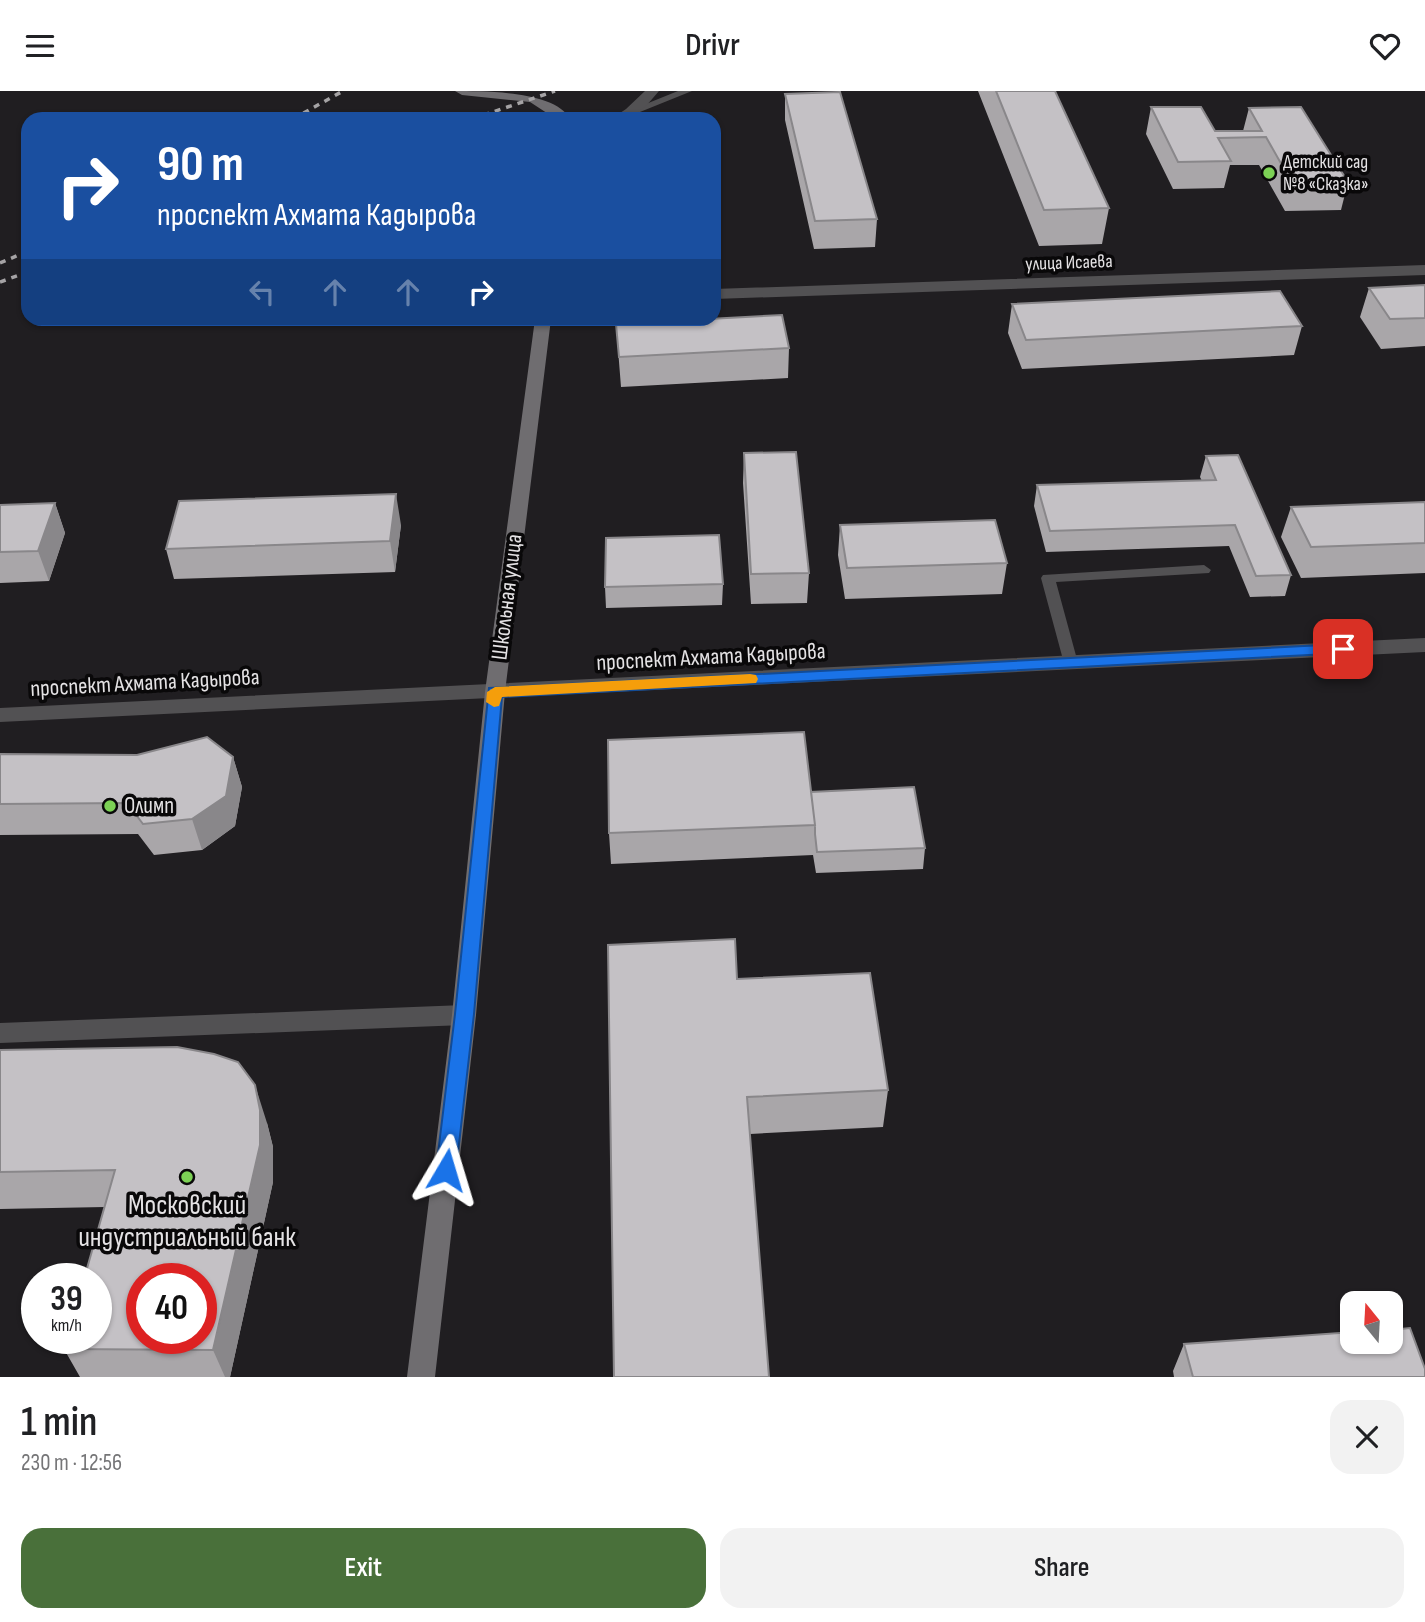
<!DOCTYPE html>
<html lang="en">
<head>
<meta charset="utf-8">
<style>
	:root { --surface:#fff; --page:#f2f2f2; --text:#202124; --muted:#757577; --accent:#49703a }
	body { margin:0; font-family:"Sofia Sans Condensed",sans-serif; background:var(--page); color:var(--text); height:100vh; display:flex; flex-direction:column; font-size:26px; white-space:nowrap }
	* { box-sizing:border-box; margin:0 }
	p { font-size:23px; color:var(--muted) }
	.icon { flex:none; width:38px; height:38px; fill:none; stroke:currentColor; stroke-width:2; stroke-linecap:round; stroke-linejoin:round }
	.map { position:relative; height:1286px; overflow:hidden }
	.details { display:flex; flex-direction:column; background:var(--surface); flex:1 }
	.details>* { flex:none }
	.top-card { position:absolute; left:21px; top:21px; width:700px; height:214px; border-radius:21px; box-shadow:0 2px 5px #0004; background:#1a4fa0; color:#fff; overflow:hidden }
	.needle { width:46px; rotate:342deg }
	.controls { position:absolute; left:1340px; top:1200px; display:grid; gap:14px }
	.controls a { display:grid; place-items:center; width:63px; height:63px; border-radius:14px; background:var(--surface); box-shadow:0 2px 5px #0004; font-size:35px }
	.speed { position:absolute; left:21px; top:1172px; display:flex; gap:14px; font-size:35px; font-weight:700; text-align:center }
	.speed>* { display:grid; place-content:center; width:91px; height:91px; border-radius:50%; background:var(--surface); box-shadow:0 2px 5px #0004; line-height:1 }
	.speed small { font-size:18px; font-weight:400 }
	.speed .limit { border:10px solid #d22; background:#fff; color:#111 }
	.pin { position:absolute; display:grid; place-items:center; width:60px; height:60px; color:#fff; margin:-30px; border-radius:14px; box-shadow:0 4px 10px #0006 }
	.me { position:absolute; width:77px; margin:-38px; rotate:7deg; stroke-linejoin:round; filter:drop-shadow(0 0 5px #0008) }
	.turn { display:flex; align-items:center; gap:24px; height:147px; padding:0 21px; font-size:32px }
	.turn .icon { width:91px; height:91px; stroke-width:2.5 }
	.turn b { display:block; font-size:49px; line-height:60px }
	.lanes { display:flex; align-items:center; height:66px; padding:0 21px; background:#0003; justify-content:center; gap:35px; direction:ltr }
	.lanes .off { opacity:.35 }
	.round { display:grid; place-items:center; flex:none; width:74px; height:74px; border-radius:21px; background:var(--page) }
	.headline { display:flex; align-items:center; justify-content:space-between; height:119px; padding:0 21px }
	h1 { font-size:42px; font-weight:600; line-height:52px }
	.action { display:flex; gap:14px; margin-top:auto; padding:14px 21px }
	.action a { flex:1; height:80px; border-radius:21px; background:var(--accent); color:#fff; font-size:28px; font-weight:600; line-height:80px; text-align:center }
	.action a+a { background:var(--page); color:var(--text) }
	header { display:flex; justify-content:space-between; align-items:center; height:91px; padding:0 21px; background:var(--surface); font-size:32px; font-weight:600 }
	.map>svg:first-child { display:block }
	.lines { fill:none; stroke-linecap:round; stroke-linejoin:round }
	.lane { fill:#525153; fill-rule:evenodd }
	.street { fill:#525153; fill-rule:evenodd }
	.secondary { fill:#6f6d70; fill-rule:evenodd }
	.rail { stroke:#a5a3a5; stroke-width:3.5; stroke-dasharray:6 6; stroke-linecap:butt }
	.wall { fill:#a9a6a9 }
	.shaded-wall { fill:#89878a }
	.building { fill:#c4c1c5; stroke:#89878a; stroke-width:2; fill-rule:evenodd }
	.route { fill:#1a73e8; stroke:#114b97; stroke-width:2 }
	.slow { fill:#f59e0b }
	.poi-dot { fill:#7cd155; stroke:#090809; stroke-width:2.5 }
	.labels { text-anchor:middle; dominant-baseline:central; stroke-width:7; stroke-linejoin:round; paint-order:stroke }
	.far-poi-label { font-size:19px; fill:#e4e2e4; stroke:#090809; text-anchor:start }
	.far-street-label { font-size:19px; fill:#e4e2e4; stroke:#090809 }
	.street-label { font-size:23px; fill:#e4e2e4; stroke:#090809 }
	.poi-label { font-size:23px; fill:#e4e2e4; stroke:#090809; text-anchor:start }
	.near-poi-label { font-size:28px; fill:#e4e2e4; stroke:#090809 }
</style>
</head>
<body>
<header><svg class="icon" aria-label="menu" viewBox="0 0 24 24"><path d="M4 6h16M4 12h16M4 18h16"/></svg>Drivr<svg class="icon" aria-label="heart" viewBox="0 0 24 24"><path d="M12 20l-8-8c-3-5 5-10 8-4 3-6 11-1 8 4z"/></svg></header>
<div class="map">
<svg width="1425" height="1286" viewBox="0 0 1425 1286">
	<rect width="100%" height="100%" fill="#201e21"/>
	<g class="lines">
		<!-- lane -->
		<path class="lane" d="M 678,0 L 692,0 L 635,23 L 626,21 Z
			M 1204,474 L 1211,479 L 1209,482 L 1056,491 L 1078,572 L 1075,576 L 1065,576 L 1041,487 L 1043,484 Z"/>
		<!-- street -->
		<path class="street" d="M 645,0 L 659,0 C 644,18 635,28 611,28 L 626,18 Z
			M 1425,174 L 1425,184 L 714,208 L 714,198 Z
			M 1425,547 L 1425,561 L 0,631 L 0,617 Z
			M 464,914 L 473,917 L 476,924 L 473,931 L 464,934 L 0,952 L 0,932 Z"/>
		<!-- secondary -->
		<path class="secondary" d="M 455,0 C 485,0 556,0 570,28 L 556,28 L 530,11 L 462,4 Z
			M 535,228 L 551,228 L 505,601 L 476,924 L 435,1286 L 407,1286 L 452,924 L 485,601 Z"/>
		<!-- rail -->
		<path class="rail" d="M 293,28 L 343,0
			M 472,28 L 555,0
			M 0,172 L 28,160
			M 0,191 L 28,181"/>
	</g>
	<!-- wall -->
	<path class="wall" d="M 978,0 L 1055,0 L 1109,117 L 1102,153 L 1039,155 Z
		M 785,3 L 877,128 L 875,156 L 814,158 L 785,29 Z
		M 1151,16 L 1215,40 L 1243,40 L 1249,17 L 1348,91 L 1341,119 L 1285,120 L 1259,74 L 1230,74 L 1224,97 L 1173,98 L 1146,43 Z
		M 1425,194 L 1425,255 L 1381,258 L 1360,226 L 1369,197 Z
		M 1012,213 L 1302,235 L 1294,264 L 1022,278 L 1008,242 Z
		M 616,233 L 789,257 L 788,287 L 621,296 Z
		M 744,362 L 809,482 L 807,512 L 751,513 L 743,392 Z
		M 1206,365 L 1291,484 L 1285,505 L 1250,506 L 1229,455 L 1046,461 L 1034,415 L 1037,394 L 1202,390 L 1200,386 Z
		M 1425,411 L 1425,482 L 1301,487 L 1281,446 L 1291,416 Z
		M 55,412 L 65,442 L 49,490 L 0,492 L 0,414 Z
		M 401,434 L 395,481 L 174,488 L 166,458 Z
		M 840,434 L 1007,472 L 1002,503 L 845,508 L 838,464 Z
		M 723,493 L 722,514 L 606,517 L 605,496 Z
		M 0,663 L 233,666 L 242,696 L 235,735 L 202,759 L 154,764 L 138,743 L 0,744 Z
		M 811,701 L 925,757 L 923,778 L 816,782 L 813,764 L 611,773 L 609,742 Z
		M 737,888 L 888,999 L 883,1036 L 750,1043 Z
		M 0,959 L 267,1032 L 273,1056 L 273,1091 L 230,1286 L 80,1286 L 64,1258 L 105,1116 L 0,1118 Z
		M 1184,1253 L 1425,1286 L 1174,1286 L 1173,1280 Z"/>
	<!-- shaded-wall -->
	<path class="shaded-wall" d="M 396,403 L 401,434 L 395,481 L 390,450 Z
		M 55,412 L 65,442 L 49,490 L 38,460 Z
		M 233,666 L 242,696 L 235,735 L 202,759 L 192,728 Z
		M 255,994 L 267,1032 L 273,1056 L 273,1091 L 230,1286 L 225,1286 L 213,1259 Z"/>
	<!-- building -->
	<path class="building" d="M 996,0 L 1055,0 L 1109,117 L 1044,119 Z
		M 840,1 L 877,128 L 815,130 L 785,3 Z
		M 1151,16 L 1201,16 L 1215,40 L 1262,40 L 1249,17 L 1301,16 L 1348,91 L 1292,92 L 1266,46 L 1218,47 L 1231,70 L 1178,71 Z
		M 669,26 L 669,28 L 611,27 Z
		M 1425,194 L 1425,227 L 1390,228 L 1369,197 Z
		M 1280,200 L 1302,235 L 1026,249 L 1012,213 Z
		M 782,224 L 789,257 L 619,266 L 616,233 Z
		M 796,361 L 809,482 L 751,483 L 744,362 Z
		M 1238,364 L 1291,484 L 1256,485 L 1235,434 L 1050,440 L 1037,394 L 1216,389 L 1206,365 Z
		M 396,403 L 390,450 L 166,458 L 179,410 Z
		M 1425,411 L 1425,452 L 1311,456 L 1291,416 Z
		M 55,412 L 38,460 L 0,461 L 0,414 Z
		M 995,429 L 1007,472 L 847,477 L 840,434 Z
		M 719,444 L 723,493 L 605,496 L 606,447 Z
		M 804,641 L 815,734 L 609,742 L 608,649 Z
		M 207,646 L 233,666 L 226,705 L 192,728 L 143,733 L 127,712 L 0,713 L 0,663 L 137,664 Z
		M 914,696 L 925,757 L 817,761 L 815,743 L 815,734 L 811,701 Z
		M 735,848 L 737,888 L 870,882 L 888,999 L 747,1006 L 769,1286 L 614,1286 L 608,854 Z
		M 177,956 L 214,963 L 238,971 L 255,994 L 260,1019 L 260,1054 L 213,1259 L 64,1258 L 67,1248 L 96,1248 L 96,1188 L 84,1188 L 115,1079 L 0,1081 L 0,959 ZM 142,1188 L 201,1188 L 201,1248 L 142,1248 Z
		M 1410,1237 L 1425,1278 L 1425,1286 L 1193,1286 L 1184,1253 L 1353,1241 L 1353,1251 L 1391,1251 L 1391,1239 Z"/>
	<!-- route -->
	<path class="route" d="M 1343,553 L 1348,554 L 1351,558 L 1348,562 L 502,606 L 474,923 L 456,1079 L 453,1085 L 446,1088 L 439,1085 L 436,1079 L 455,923 L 489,597 Z"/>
	<!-- slow -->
	<path class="slow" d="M 750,583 L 756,584 L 758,588 L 756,592 L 502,606 L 499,615 L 494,616 L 486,611 L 487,601 L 495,596 Z"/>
	<!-- markers -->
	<g class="poi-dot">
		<circle cx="1269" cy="82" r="7"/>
		<circle cx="110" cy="715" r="7"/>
		<circle cx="187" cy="1086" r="7"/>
	</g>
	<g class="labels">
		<!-- far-poi labels -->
		<g class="far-poi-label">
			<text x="1283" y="71">Детский сад<tspan x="1283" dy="22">№8 «Сказка»</tspan></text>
		</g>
		<!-- far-street labels -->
		<g class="far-street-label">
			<text transform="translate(1069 172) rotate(-2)">улица Исаева</text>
		</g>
		<!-- street labels -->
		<g class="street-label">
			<text transform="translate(507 506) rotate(-83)">Школьная улица</text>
			<text transform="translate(711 566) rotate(-3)">проспект Ахмата Кадырова</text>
			<text transform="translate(145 592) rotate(-3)">проспект Ахмата Кадырова</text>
		</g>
		<!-- poi labels -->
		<g class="poi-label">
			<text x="124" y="715">Олимп</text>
		</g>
		<!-- near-poi labels -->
		<g class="near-poi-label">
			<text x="187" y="1114">Московский<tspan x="187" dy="32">индустриальный банк</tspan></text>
		</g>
	</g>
</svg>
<div class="controls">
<a><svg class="needle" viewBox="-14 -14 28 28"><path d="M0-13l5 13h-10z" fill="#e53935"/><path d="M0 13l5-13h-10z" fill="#757577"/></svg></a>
</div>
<div class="speed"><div>39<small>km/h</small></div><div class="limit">40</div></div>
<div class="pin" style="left:1343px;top:558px;background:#d93025"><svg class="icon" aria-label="arrive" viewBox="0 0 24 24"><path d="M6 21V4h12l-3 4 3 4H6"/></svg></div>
<svg class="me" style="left:446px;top:1079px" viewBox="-20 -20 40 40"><path d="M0-17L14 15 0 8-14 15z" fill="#1a73e8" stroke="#fff" stroke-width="4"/></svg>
<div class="top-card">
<div class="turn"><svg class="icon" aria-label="right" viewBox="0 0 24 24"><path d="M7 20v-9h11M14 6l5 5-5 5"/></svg><div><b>90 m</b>проспект Ахмата Кадырова</div></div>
<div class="lanes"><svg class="icon off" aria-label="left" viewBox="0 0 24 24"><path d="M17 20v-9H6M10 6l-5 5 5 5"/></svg><svg class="icon off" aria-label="ahead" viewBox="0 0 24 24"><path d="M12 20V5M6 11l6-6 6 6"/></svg><svg class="icon off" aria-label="ahead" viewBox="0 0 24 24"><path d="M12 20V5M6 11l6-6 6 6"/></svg><svg class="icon" aria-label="right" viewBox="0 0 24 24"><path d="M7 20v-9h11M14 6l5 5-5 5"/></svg></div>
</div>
</div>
<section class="details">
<div class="headline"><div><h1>1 min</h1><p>230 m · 12:56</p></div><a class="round"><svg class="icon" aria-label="close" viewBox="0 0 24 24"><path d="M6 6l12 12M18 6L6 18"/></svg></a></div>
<div class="action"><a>Exit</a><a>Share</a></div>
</section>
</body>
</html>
